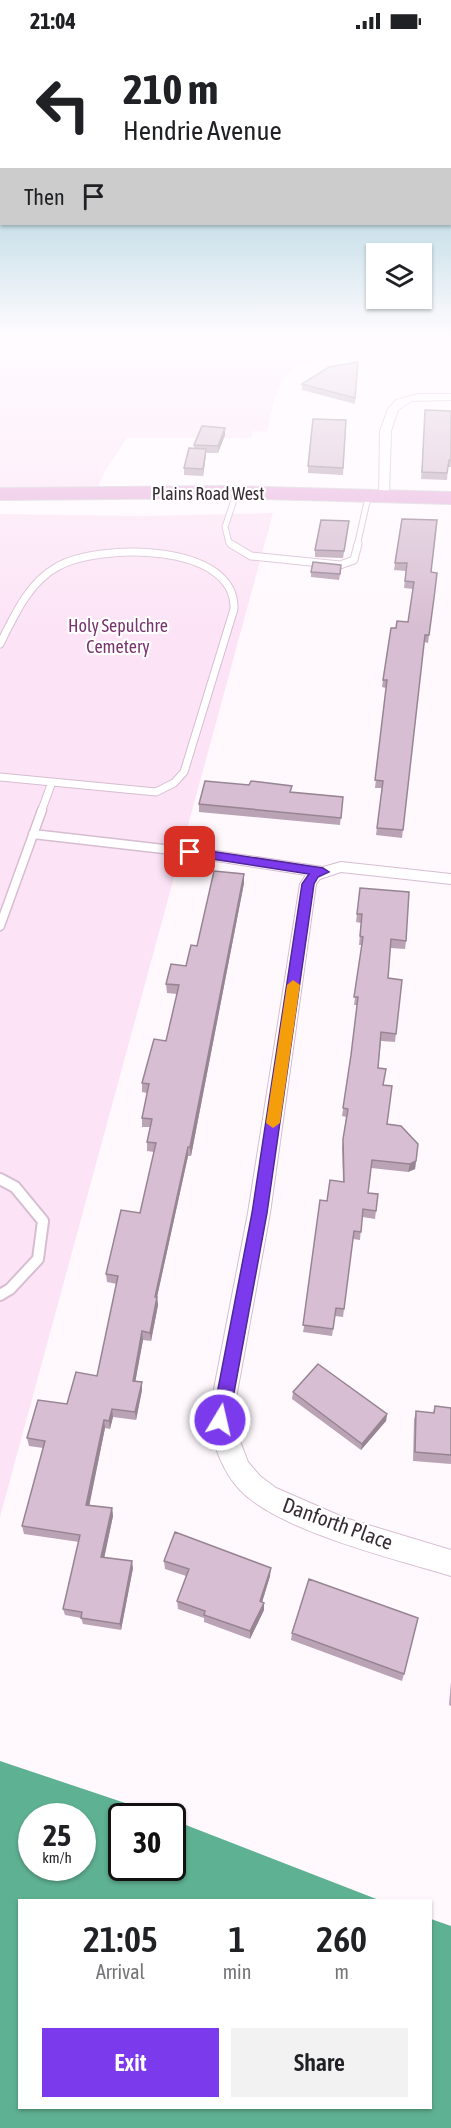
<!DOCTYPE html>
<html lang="en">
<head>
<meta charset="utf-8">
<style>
	:root { --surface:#fff; --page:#f2f2f2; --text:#202124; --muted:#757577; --accent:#7c3aed }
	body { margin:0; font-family:"Asap Condensed",sans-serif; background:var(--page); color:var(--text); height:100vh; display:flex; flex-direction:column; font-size:22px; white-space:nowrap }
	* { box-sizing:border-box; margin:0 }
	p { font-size:20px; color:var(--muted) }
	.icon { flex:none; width:33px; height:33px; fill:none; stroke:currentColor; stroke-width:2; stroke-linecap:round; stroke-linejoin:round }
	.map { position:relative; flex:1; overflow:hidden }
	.details { position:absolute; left:18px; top:1857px; width:414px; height:210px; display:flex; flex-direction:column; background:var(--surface); border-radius:0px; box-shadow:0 2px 4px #0004 }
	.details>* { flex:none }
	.banner { position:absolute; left:0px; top:0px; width:452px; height:183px; box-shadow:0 2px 4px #0004; background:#fff; color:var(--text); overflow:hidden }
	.tools { position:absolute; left:366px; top:201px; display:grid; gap:12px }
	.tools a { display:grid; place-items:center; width:66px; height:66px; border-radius:0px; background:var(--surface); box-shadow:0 2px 4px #0004; font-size:30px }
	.speed { position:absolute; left:18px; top:1761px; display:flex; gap:12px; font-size:30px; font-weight:700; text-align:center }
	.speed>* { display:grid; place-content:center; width:78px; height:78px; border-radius:50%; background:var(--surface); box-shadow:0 2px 4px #0004; line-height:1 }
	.speed small { font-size:15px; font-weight:400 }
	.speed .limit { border:3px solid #111; border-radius:9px; background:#fff; color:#111 }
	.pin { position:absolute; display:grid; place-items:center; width:51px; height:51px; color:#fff; margin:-26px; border-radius:12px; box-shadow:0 3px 9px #0006 }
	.me { position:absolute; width:66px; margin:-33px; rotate:9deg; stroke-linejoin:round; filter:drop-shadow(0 0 4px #0008) }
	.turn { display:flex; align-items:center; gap:21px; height:126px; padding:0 24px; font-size:27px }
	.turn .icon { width:78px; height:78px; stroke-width:2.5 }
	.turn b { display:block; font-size:42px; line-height:51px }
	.then { display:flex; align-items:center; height:57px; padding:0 24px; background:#0003; gap:12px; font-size:22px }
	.eta { display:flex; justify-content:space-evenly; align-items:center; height:102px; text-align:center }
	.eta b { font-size:36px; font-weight:600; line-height:42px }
	.action { display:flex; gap:12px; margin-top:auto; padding:12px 24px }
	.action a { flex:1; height:69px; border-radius:0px; background:var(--accent); color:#fff; font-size:24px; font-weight:600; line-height:69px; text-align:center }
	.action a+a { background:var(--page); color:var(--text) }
	.status { display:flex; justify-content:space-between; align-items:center; height:42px; padding:0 30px; background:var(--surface); direction:ltr }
	.status svg { height:16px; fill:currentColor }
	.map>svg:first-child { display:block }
	.green { fill:#fce4f6 }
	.water { fill:#5fb193; fill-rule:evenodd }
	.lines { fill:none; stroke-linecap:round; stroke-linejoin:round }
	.service-far3-casing { stroke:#d6bdd0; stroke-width:7 }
	.service-far2-casing { stroke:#d6bdd0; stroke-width:9 }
	.service-far1-casing { stroke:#d6bdd0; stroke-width:11 }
	.service-casing { stroke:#d6bdd0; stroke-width:14 }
	.minor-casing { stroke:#d6bdd0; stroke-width:2 }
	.primary-casing { stroke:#d7d5d7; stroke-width:2 }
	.service-far3 { stroke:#fff; stroke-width:5 }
	.service-far2 { stroke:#fff; stroke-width:7 }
	.service-far1 { stroke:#fff; stroke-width:8 }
	.service { stroke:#fff; stroke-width:10 }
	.minor { fill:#fff; fill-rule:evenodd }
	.primary { fill:#e8b3de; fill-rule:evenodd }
	.wall { fill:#baa3b5 }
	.shaded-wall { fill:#978593 }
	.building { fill:#d8bed2; stroke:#978593; stroke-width:1.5 }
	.route { fill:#7c3aed; stroke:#51269a; stroke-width:1.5 }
	.slow { fill:#f59e0b }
	.labels { text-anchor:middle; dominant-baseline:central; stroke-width:4.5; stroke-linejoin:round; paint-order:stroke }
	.far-street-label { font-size:18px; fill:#372d35; stroke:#fff }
	.far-park-label { font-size:18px; fill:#79346e; stroke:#fff }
	.street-label { font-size:21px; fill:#372d35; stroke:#fff }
</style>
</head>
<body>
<div class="status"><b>21:04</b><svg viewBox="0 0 49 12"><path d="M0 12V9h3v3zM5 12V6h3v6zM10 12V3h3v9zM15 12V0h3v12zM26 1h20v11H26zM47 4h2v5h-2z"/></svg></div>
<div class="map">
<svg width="451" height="2086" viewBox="0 0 451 2086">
	<rect width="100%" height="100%" fill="#fff9fe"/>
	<!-- green -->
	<path class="green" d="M 0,294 L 451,294 L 451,305 C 404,304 359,303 314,318 C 308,321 299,322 293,327 C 275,340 272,369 267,390 L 253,389 L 251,396 L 127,396 L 104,430 L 96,450 L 0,448 Z
		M 273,471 L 0,1475 L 0,472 L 141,474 Z"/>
	<!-- water -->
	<path class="water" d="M 0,1719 L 164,1774 L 122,1774 L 122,1826 L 172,1826 L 173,1778 L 379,1858 L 20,1858 L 20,2066 L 430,2066 L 431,1877 L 451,1884 L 451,2086 L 0,2086 ZM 32,1774 L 82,1774 L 82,1826 L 32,1826 Z"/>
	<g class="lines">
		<defs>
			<path id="service-far3" d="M 234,504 L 229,501 L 225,485 L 234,458
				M 357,504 L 367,460"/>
			<path id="service-far2" d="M 231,502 L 251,514 L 340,523 L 354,518 L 358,502
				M 0,602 C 14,574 29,540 57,525 C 98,501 236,500 234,567 L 184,730 L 174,741 L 156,750 L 0,735
				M 41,770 L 52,740"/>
			<path id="service-far1" d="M 33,792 L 190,810
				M 0,884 L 42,768"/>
			<path id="service" d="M 0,1137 L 15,1145 L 43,1179 L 38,1217 L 10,1247 L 0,1253"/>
			<path id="minor" d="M 418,352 L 451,352 L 451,358 L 412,359 L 398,368 L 391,389 L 389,454 L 379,457 L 380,389 L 388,367 L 396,358 Z
				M 190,805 L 323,825 L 341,820 L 451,832 L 451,842 L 341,830 L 320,837 L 316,842 L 270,1171 L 232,1378 L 248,1420 L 260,1434 L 276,1446 L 345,1476 L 451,1508 L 451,1534 C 395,1517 279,1489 240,1448 C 222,1429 214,1403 208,1378 L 248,1171 L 300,842 L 306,833 L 184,814 L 182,810 L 184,806 Z"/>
			<path id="primary" d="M 227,444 L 451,450 L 451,462 L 227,456 L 0,458 L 0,446 Z"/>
		</defs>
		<!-- service-far3 casing -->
		<use href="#service-far3" class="service-far3-casing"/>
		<!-- service-far2 casing -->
		<use href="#service-far2" class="service-far2-casing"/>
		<!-- service-far1 casing -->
		<use href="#service-far1" class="service-far1-casing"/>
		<!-- service casing -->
		<use href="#service" class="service-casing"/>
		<!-- minor casing -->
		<use href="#minor" class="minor-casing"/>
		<!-- primary casing -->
		<use href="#primary" class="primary-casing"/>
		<!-- service-far3 -->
		<use href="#service-far3" class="service-far3"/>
		<!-- service-far2 -->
		<use href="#service-far2" class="service-far2"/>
		<!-- service-far1 -->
		<use href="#service-far1" class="service-far1"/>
		<!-- service -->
		<use href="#service" class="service"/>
		<!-- minor -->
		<use href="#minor" class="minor"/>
		<!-- primary -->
		<use href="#primary" class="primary"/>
	</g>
	<!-- wall -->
	<path class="wall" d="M 358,320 L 355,362 L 302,348 L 302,342 Z
		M 451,369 L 451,425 L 448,425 L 447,438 L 421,437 L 425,375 Z
		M 346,378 L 343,433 L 308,431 L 308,424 Z
		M 225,393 L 218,411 L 206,411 L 203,434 L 184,433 L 184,426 L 194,406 L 194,403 Z
		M 402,477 L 431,530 L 434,556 L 428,601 L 424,600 L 402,796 L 376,793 L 382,746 L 375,746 L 386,646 L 382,645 L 383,638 L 396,586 L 408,580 L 413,547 L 404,546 L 406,529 L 394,528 Z
		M 348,486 L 343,516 L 315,515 L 315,508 Z
		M 341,528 L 339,538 L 311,535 L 311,530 Z
		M 291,750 L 343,755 L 340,783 L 199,770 L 199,762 Z
		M 244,832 L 244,841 L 191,1114 L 188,1114 L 157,1255 L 158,1263 L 151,1299 L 143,1298 L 135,1339 L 142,1348 L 136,1378 L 113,1375 L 110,1387 L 105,1386 L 89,1463 L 112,1466 L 113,1474 L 104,1515 L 133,1526 L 121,1588 L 83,1582 L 81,1576 L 65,1573 L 63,1567 L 79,1500 L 24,1492 L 22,1484 L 43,1406 L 29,1404 L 27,1396 L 67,1362 L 97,1334 L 117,1242 L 107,1240 L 106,1232 L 140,1171 L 154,1110 L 147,1109 L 147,1100 L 150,1085 L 142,1085 L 142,1076 L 147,1051 L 142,1050 L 142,1041 L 166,999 L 177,952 L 167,951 L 166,942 L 186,924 L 197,904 Z
		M 360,846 L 406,899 L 405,907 L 390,906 L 388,936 L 402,938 L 395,1000 L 381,999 L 378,1026 L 383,1043 L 387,1082 L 416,1119 L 415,1127 L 408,1130 L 371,1126 L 368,1151 L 378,1152 L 375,1177 L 362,1175 L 360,1198 L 353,1197 L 343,1275 L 335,1274 L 332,1294 L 303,1290 L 327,1159 L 343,1140 L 342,1105 L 346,1075 L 342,1074 L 351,1013 L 357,963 L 354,963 L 362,903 L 359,903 L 361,881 L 356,880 Z
		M 293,1350 L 387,1372 L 386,1379 L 361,1408 L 292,1357 Z
		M 435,1364 L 451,1366 L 451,1422 L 413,1419 L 414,1378 L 416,1369 L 433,1371 Z
		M 164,1519 L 270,1534 L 262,1560 L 264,1568 L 250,1597 L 204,1580 L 204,1576 L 178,1567 L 177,1559 L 186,1534 L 165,1527 Z
		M 292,1591 L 404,1632 L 402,1639 L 291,1598 Z
		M 451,1639 L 451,1664 L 449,1663 Z"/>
	<!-- shaded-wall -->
	<path class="shaded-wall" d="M 225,386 L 225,393 L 218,411 L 218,404 Z
		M 206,407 L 206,413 L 203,434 L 203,427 Z
		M 244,832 L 244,841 L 191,1114 L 190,1105 Z
		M 188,1105 L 188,1114 L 157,1255 L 158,1263 L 151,1299 L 150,1291 L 155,1255 Z
		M 416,1119 L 415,1127 L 408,1130 L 410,1122 Z
		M 142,1289 L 143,1298 L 134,1347 L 133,1339 Z
		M 142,1340 L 142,1348 L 136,1378 L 135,1370 Z
		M 112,1367 L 113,1375 L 110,1387 L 109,1379 Z
		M 387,1372 L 386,1379 L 361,1408 L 362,1402 Z
		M 104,1378 L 105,1386 L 88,1470 L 86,1463 Z
		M 112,1466 L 113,1474 L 103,1522 L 101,1515 Z
		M 132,1519 L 133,1526 L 121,1588 L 120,1582 Z
		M 271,1526 L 270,1534 L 260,1567 L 260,1559 Z
		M 264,1561 L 264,1568 L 250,1597 L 250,1589 Z"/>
	<!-- building -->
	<path class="building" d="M 358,320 L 355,356 L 302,342 L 329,325 Z
		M 425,368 L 451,369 L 451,418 L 449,418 L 447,431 L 422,430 Z
		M 313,377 L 346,378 L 343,426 L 308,424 Z
		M 202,384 L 225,386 L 218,404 L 194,403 Z
		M 189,406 L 206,407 L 203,427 L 184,426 Z
		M 402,477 L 437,478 L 431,530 L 437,531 L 434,556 L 429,593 L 425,593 L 403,788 L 377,786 L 383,739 L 375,738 L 387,638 L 383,638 L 391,586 L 396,586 L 397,579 L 408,580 L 414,540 L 405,539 L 407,521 L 395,521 Z
		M 321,478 L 349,479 L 344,509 L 315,508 Z
		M 313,520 L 341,523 L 340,532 L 311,530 Z
		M 205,739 L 249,743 L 251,739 L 292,744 L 290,750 L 343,755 L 341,776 L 199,762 Z
		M 214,829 L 244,832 L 190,1105 L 188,1105 L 155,1255 L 157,1255 L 150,1291 L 142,1289 L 133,1339 L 142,1340 L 135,1370 L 112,1367 L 109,1379 L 104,1378 L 86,1463 L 112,1466 L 101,1515 L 132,1519 L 120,1582 L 81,1576 L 82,1570 L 63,1567 L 80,1493 L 22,1484 L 45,1399 L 27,1396 L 38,1358 L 67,1362 L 76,1330 L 97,1334 L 118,1234 L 106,1232 L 121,1168 L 140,1171 L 156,1101 L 147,1100 L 152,1077 L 142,1076 L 149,1042 L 142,1041 L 154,997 L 166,999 L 179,943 L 166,942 L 171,922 L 186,924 L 191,903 L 197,904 Z
		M 360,846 L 409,850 L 406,899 L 391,897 L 388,936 L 402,938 L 396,992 L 381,990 L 378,1026 L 386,1027 L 383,1043 L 392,1044 L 387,1082 L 401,1084 L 418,1102 L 416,1119 L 410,1122 L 372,1118 L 368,1151 L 378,1152 L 376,1169 L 363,1167 L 361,1190 L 354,1189 L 344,1267 L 336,1266 L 333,1287 L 303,1283 L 320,1158 L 327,1159 L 330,1138 L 344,1140 L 343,1097 L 348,1067 L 343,1066 L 351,1013 L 358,955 L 354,955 L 363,895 L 360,894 L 362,872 L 357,872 Z
		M 318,1322 L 387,1372 L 362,1402 L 293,1350 Z
		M 435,1364 L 451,1366 L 451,1413 L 415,1410 L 416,1369 L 434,1371 Z
		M 175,1490 L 271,1526 L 260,1559 L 264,1561 L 250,1589 L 204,1573 L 205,1569 L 177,1559 L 189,1527 L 164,1519 Z
		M 309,1537 L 418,1576 L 404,1632 L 292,1591 Z"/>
	<!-- sky -->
	<linearGradient id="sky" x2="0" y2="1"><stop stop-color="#71b3c6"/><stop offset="0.5" stop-color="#fffcff"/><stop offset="1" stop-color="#fffcff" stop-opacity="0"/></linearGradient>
	<rect width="451" height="586" fill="url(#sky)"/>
	<!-- route -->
	<path class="route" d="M 190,806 L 323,826 L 329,830 L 318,835 L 314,842 L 267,1171 L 229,1378 L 226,1383 L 220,1385 L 214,1383 L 212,1378 L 252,1171 L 302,842 L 309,832 L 186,813 L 185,810 Z"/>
	<!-- slow -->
	<path class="slow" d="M 293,938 L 300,943 L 280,1081 L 273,1086 L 266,1081 L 287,943 Z"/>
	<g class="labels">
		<!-- far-street labels -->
		<g class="far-street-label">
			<text x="208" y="451">Plains Road West</text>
		</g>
		<!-- far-park labels -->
		<g class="far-park-label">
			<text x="118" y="583">Holy Sepulchre<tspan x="118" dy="21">Cemetery</tspan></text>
		</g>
		<!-- street labels -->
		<g class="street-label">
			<text transform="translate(338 1481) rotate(20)">Danforth Place</text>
		</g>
	</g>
</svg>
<div class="tools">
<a><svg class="icon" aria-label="layers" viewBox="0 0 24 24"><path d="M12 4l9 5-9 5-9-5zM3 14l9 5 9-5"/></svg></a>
</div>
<div class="speed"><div>25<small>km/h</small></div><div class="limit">30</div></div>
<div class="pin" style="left:190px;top:810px;background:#d93025"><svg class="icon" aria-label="arrive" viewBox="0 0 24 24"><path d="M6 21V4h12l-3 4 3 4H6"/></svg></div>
<svg class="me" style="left:220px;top:1378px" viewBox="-20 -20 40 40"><circle r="17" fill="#7c3aed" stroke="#fff" stroke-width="3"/><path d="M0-11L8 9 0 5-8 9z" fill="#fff"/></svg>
<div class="banner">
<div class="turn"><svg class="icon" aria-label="left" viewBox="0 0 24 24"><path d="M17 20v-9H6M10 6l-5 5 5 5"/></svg><div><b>210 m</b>Hendrie Avenue</div></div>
<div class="then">Then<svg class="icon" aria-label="arrive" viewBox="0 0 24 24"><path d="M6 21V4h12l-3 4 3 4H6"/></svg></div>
</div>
<section class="details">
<div class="eta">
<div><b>21:05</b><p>Arrival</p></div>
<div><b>1</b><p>min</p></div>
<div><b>260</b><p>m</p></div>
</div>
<div class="action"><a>Exit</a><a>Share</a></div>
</section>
</div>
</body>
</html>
